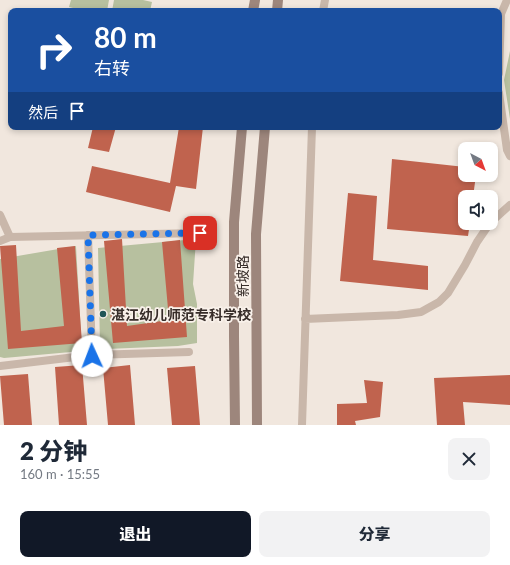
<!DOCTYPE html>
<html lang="zh">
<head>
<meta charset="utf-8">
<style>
	:root { --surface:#fff; --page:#f2f2f3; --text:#1f2937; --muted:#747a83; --accent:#111827 }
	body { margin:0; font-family:Lato,"Noto Sans SC",sans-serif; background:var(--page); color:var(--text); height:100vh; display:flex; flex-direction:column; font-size:15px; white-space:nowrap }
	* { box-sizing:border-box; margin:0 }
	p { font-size:13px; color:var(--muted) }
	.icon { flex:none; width:22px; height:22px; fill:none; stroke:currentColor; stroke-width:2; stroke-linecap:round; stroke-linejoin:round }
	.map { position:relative; height:425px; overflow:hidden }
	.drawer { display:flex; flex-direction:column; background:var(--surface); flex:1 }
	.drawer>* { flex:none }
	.banner { position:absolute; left:8px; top:8px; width:494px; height:122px; border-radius:8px; box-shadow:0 2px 6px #0003; background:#1a4fa0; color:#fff; overflow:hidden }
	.needle { width:26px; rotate:139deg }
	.buttons { position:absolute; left:458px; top:142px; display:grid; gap:8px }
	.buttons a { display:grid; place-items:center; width:40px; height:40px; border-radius:8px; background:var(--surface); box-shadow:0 2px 6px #0003; font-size:20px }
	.pin { position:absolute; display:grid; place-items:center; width:34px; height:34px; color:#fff; margin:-17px; border-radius:8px; box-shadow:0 2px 6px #0006 }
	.me { position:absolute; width:44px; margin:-22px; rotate:358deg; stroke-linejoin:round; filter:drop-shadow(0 0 3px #0008) }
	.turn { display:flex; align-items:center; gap:14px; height:84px; padding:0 20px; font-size:18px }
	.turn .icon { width:52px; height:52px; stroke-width:2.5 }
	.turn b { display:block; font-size:28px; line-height:34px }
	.then { display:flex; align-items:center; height:38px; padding:0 20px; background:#0003; gap:8px; font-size:15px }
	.round { display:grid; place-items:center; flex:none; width:42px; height:42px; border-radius:8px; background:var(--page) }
	.headline { display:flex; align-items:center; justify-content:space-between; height:68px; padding:0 20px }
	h1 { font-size:24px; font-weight:800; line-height:30px }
	.action { display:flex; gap:8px; margin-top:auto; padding:8px 20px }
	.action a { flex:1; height:46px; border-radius:8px; background:var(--accent); color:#fff; font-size:16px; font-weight:800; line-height:46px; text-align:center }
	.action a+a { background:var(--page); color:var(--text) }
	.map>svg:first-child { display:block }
	.green { fill:#b7c09f }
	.building { fill:#c0634e }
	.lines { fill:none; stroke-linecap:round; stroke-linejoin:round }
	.street { stroke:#c9b7aa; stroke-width:8 }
	.secondary { stroke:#9d867c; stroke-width:10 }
	.route { stroke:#1a73e8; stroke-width:7; stroke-dasharray:0 12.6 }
	.poi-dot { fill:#215657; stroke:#f9f1ea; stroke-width:1.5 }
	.labels { text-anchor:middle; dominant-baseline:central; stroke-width:3.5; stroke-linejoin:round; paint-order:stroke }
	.street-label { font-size:14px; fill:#372d29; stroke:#f9f1ea }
	.poi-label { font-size:14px; font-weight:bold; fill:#372d29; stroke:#f9f1ea; text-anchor:start }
</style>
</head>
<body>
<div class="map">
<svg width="510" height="425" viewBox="0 0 510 425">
	<rect width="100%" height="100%" fill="#f1e7de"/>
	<!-- green -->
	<path class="green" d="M 71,0 L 109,0 L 107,11 L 85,11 L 69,7 Z
		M 114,0 L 143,0 L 152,2 L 150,11 L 112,11 Z
		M 510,51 L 510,119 L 504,80 Z
		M 196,239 L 193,284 L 197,304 L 197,343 L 178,346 L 106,349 L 100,346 L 98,248 Z
		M 76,246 L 82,351 L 4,358 L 0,357 L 0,259 Z"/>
	<!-- building -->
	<path class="building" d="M 93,127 L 116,127 L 109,152 L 88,148 Z
		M 179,127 L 203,127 L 196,189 L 176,186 L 170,212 L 86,192 L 92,166 L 170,183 Z
		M 392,159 L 465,167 L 465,175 L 476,175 L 473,197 L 465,197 L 465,223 L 470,223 L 468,236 L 387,229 Z
		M 348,193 L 377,196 L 373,260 L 428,266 L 428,290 L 340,281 Z
		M 122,239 L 127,326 L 169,320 L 162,242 L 180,240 L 187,337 L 113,343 L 104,241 Z
		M 16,245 L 21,331 L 64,326 L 57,248 L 75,246 L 82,343 L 8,349 L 0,246 Z
		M 82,365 L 87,425 L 59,425 L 55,367 Z
		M 130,365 L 135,425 L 108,425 L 103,368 Z
		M 195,366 L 200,425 L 172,425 L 167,368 Z
		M 28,374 L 32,425 L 4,425 L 0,376 Z
		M 510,375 L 510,405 L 463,402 L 465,425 L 437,425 L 434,378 Z
		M 364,380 L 383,382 L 380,417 L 355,421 L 356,425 L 337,425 L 337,404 L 367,403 Z"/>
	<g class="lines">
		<!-- street -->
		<path class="street" d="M 323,11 L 325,0
			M 499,73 L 501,14 L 507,0
			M 499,93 L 507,150 L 510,156
			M 0,215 L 10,237 L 0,241
			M 491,222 L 510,205
			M 88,235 L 92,355
			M 10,237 L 200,233
			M 305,319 L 398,315 L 421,312 L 439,302 L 448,293 L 465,265 L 477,242 L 490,223
			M 0,366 L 92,355 L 189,352
			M 302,425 L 312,127"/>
		<!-- secondary -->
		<path class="secondary" d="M 253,11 L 255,0
			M 277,11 L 278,0
			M 235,425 L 234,336 L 234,222 L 242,127
			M 257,425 L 256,234 L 265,127"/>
	</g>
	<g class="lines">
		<!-- route -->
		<path class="route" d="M 92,356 L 88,235 L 200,233"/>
	</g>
	<!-- markers -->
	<circle class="poi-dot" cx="103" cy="314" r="4"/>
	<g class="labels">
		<!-- street labels -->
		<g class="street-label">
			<text transform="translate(242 276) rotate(-90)">新坡路</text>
		</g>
		<!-- poi labels -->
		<g class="poi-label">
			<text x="111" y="314">湛江幼儿师范专科学校</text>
		</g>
	</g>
</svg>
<div class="buttons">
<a><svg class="needle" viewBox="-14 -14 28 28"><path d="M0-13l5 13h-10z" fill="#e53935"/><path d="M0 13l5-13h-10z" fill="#747a83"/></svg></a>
<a><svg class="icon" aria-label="sound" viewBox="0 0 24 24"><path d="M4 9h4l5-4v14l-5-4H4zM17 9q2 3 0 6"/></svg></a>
</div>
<div class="pin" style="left:200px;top:233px;background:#d93025"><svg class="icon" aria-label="arrive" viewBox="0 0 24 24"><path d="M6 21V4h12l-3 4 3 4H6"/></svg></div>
<svg class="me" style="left:92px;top:356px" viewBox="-20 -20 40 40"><circle r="19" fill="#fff"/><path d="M0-13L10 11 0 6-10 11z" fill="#1a73e8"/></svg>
<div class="banner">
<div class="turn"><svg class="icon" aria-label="right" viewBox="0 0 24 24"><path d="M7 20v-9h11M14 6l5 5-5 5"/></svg><div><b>80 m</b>右转</div></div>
<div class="then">然后<svg class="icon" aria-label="arrive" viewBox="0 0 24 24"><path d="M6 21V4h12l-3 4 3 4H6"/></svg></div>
</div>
</div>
<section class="drawer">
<div class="headline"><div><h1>2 分钟</h1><p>160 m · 15:55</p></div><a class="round"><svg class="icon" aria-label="close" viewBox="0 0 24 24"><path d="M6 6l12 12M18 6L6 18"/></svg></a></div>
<div class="action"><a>退出</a><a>分享</a></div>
</section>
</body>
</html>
